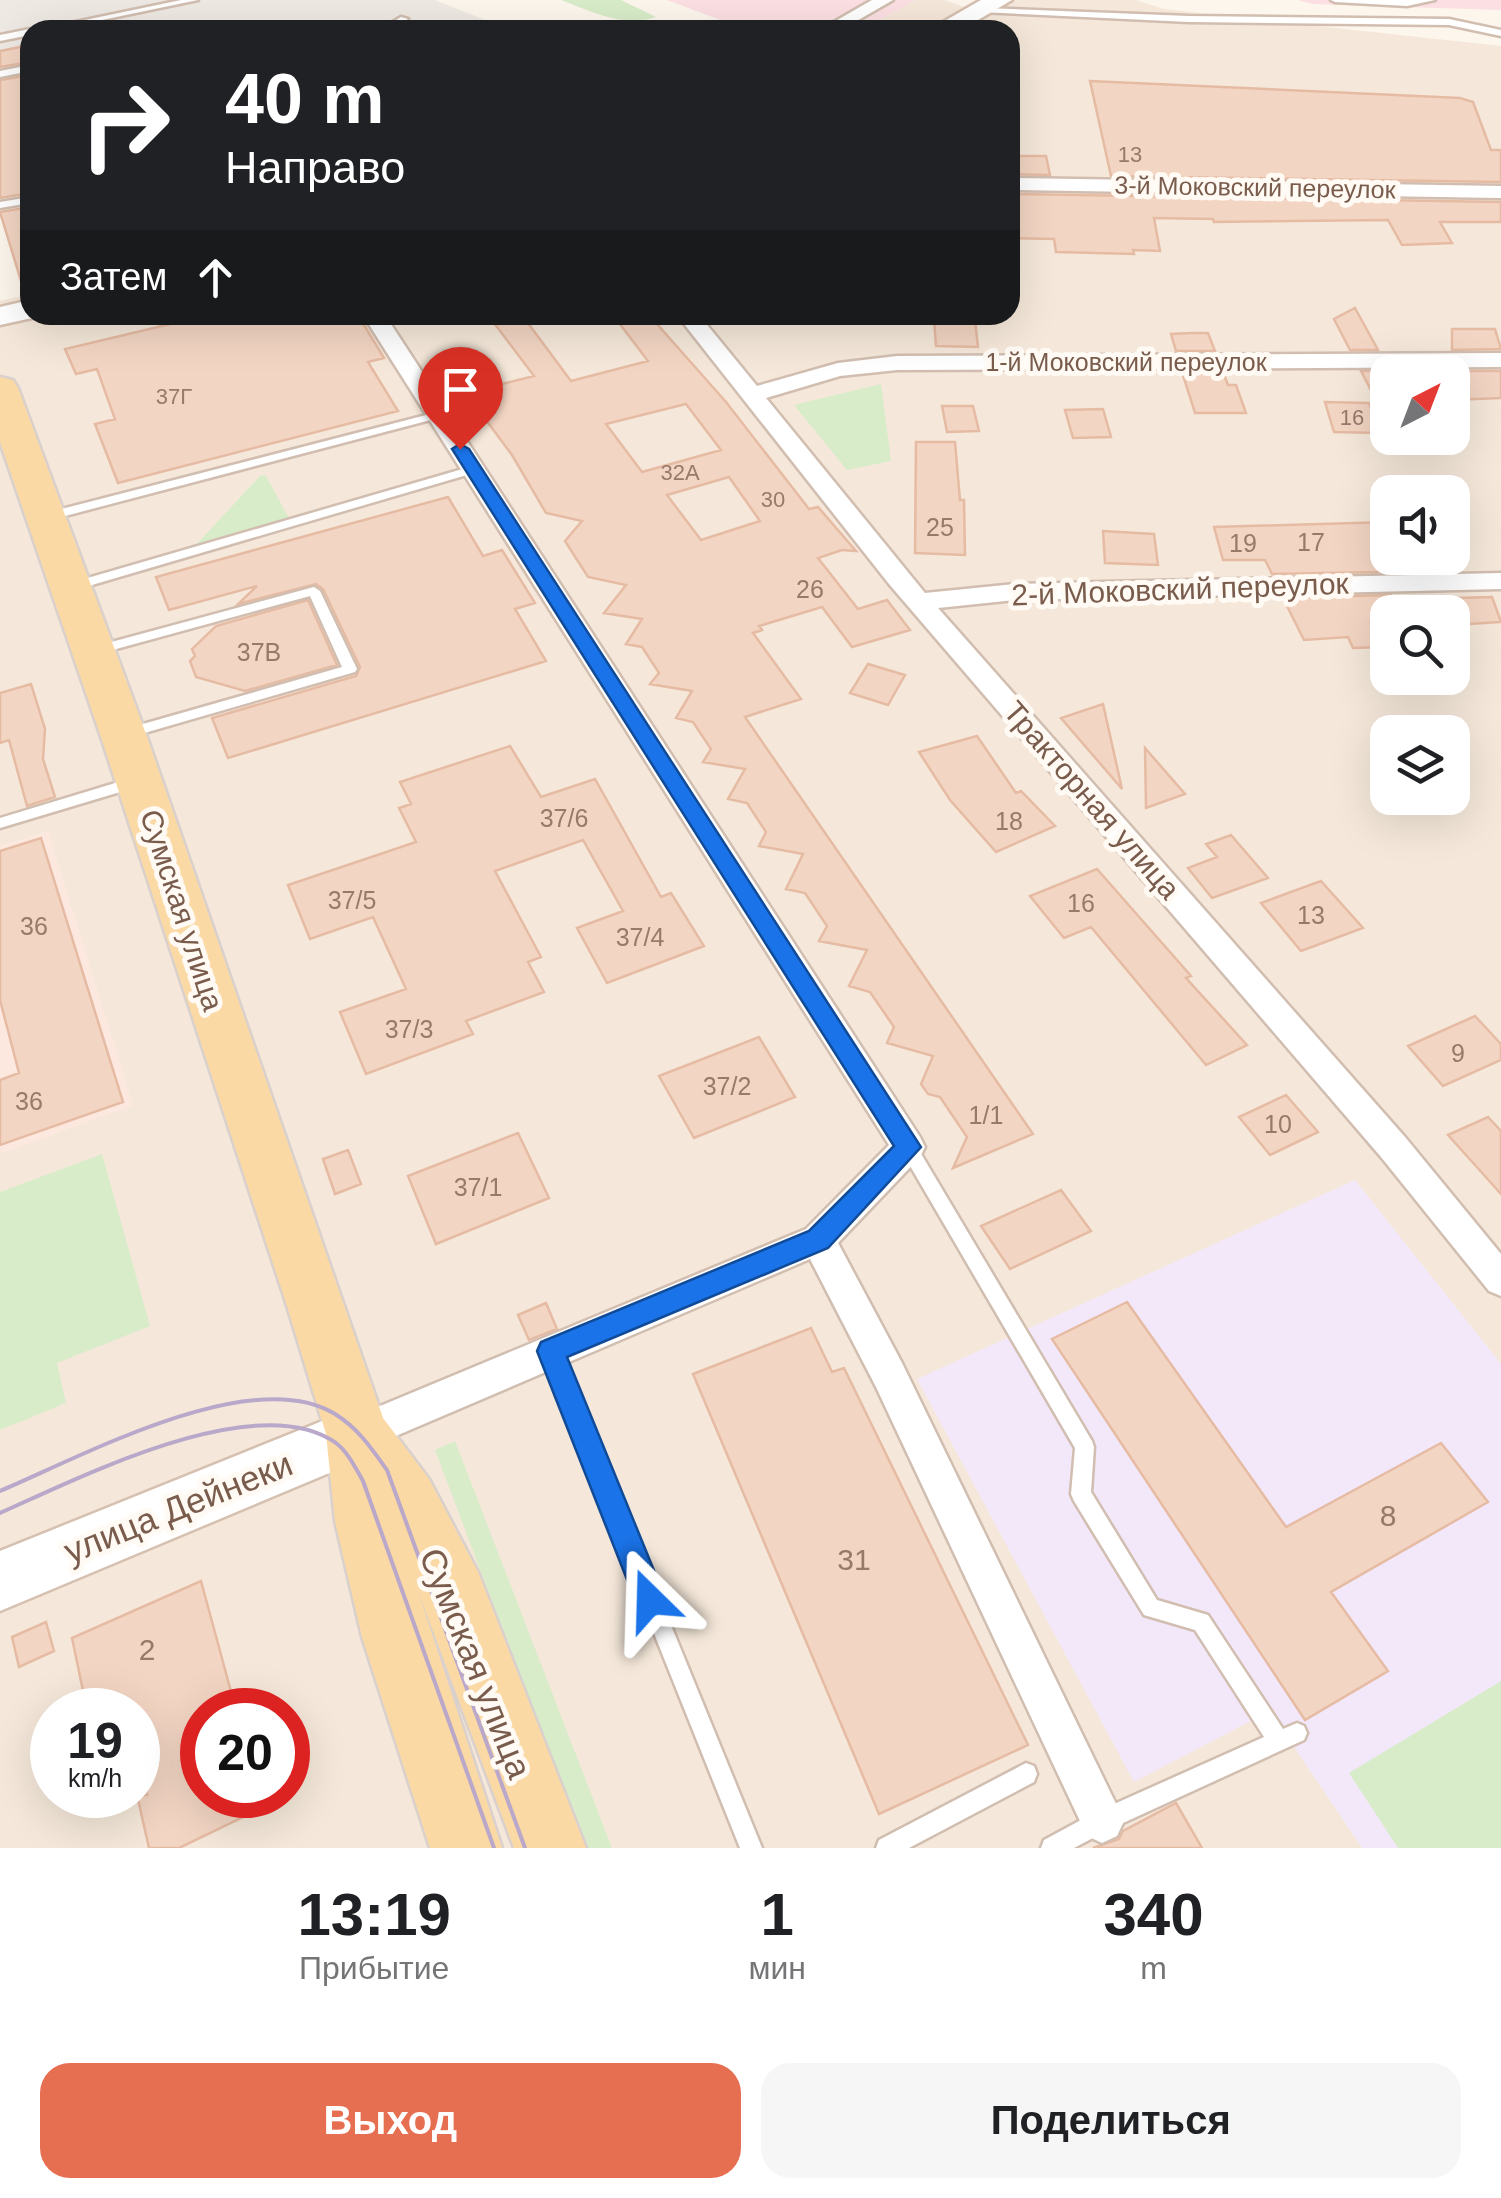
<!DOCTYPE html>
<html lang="ru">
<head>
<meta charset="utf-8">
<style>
	:root { --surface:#fff; --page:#f6f6f6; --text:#202124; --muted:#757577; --accent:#e76f51 }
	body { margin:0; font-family:Arial,sans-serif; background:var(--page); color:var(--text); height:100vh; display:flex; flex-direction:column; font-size:38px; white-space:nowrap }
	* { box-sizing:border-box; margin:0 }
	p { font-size:32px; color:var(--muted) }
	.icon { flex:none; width:55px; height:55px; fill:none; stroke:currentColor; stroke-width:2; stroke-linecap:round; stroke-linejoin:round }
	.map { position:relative; height:1848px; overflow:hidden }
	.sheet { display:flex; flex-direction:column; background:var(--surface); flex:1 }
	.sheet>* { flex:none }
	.hud { position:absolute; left:20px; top:20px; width:1000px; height:305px; border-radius:30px; box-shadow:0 10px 40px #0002; background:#202124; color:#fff; overflow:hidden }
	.needle { width:65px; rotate:42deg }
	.fabs { position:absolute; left:1370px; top:355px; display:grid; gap:20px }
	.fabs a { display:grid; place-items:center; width:100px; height:100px; border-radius:20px; background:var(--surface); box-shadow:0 10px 40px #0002; font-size:50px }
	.speed { position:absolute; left:30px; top:1688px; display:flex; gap:20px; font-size:50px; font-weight:700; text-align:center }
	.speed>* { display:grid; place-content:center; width:130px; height:130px; border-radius:50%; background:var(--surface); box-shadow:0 10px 40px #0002; line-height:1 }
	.speed small { font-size:25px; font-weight:400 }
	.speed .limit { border:15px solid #d22; background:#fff; color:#111 }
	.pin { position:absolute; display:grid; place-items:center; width:85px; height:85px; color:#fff; margin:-102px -42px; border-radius:50% 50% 50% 0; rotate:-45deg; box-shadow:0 0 10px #0007 }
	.pin .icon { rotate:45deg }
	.me { position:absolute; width:110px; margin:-55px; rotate:338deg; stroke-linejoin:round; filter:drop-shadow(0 0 8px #0008) }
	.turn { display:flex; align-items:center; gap:35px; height:210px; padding:0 40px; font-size:45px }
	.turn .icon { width:130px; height:130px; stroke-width:2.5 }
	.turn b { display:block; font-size:70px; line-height:85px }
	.then { display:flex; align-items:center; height:95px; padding:0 40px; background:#0003; gap:20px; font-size:38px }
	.eta { display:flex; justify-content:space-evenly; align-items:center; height:170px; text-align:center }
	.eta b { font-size:60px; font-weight:600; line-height:70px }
	.action { display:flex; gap:20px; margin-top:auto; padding:20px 40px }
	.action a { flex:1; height:115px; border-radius:30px; background:var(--accent); color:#fff; font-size:40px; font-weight:600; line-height:115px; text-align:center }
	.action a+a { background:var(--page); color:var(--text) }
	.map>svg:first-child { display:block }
	.residential { fill:#f5e8da; fill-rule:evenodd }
	.commercial { fill:#fde8e0 }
	.industrial { fill:#efe9e4 }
	.education { fill:#f3e8fa }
	.medical { fill:#fbdfe3 }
	.green { fill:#d8ecc9 }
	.building { fill:#f3d5c3; stroke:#e6bba3; stroke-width:2.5; fill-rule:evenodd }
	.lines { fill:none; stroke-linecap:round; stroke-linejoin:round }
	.lane-casing { stroke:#d1beb0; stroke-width:5 }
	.street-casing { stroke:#d1beb0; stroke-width:5 }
	.secondary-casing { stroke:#d6c0b0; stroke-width:5 }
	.primary-casing { stroke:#dad1cd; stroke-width:5 }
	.lane { fill:#fff; fill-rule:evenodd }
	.street { fill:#fff; fill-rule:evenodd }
	.secondary { fill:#fff; fill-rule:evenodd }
	.primary { fill:#fbd9a5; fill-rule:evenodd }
	.tram { stroke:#b9a8c9; stroke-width:4 }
	.route { fill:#1a73e8; stroke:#114b97; stroke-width:2.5 }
	.labels { text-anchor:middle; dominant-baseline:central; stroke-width:10; stroke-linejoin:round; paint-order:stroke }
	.far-number-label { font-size:22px; fill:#987a6a }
	.far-street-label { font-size:25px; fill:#7a5c4d; stroke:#fffaf3 }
	.number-label { font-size:25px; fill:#987a6a }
	.street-label { font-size:30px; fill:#7a5c4d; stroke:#fffaf3 }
	.near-number-label { font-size:30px; fill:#987a6a }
	.near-street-label { font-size:35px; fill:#7a5c4d; stroke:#fffaf3 }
</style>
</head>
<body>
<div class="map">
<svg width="1501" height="1848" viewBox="0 0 1501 1848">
	<rect width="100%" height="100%" fill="#fdf6ec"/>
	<!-- residential -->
	<path class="residential" d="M 916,0 L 944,0 L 967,8 L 981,0 L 1136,0 L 1164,9 L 1501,46 L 1501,1848 L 0,1848 L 0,301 L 30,294 L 30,315 L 1010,315 L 1010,30 L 848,30 L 866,27 ZM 1388,372 L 1452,372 L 1452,438 L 1388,438 ZM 1388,492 L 1452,492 L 1452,558 L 1388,558 ZM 1388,612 L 1452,612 L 1452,678 L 1388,678 ZM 1388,732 L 1452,732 L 1452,798 L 1388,798 ZM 52,1710 L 138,1710 L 138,1795 L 52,1795 ZM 202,1710 L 288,1710 L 288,1795 L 202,1795 Z"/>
	<!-- commercial -->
	<path class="commercial" d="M 48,831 L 133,1105 L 0,1154 L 0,846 Z"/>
	<!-- industrial -->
	<path class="industrial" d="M 0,0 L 435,0 L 510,30 L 30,30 L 30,190 L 0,192 Z"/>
	<!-- education -->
	<path class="education" d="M 1355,1180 L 1501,1364 L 1501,1848 L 1362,1848 L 1270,1711 L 1134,1782 L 917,1379 Z"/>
	<!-- medical -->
	<path class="medical" d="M 667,0 L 916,0 L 866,27 L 848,30 L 747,30 Z
		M 1298,0 L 1501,0 L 1501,10 L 1312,4 Z"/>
	<!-- green -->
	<path class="green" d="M 561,0 L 621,0 L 656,17 C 624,28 592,12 561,0 Z
		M 881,384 L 891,461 L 847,470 L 794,405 Z
		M 261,475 L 266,476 L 290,520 L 193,548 Z
		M 102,1154 L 150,1326 L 57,1363 L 66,1403 L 0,1430 L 0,1192 Z
		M 455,1441 L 612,1848 L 585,1848 L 435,1450 Z
		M 1501,1681 L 1501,1848 L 1398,1848 L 1349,1773 Z"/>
	<!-- building -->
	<path class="building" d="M 30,45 L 30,62 L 0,67 L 0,51 Z
		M 30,75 L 30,193 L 0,198 L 0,80 Z
		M 1090,81 L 1460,98 L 1473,102 L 1491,150 L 1501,150 L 1501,182 L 1111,176 Z
		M 1010,156 L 1046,156 L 1050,175 L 1010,174 Z
		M 1010,194 L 1501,202 L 1501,222 L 1440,222 L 1452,243 L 1402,245 L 1388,220 L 1214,222 L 1213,219 L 1154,218 L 1160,251 L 1133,250 L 1134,254 L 1056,252 L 1054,239 L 1010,238 Z
		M 30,207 L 30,294 L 25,294 L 0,212 Z
		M 1355,308 L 1378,350 L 1350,350 L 1334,319 Z
		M 208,315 L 358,315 L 384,358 L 368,362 L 398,411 L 118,483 L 95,424 L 115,419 L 97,369 L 76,374 L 65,349 Z
		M 488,315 L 522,315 L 571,381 L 648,361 L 613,315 L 649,315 L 726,402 L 809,509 L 818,507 L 856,551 L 842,550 L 818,558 L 858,609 L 887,600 L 910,630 L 852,647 L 822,607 L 759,626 L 762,630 L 753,633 L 801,699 L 745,717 L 1033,1134 L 953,1168 L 967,1137 L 940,1097 L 928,1094 L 921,1084 L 933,1056 L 887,1043 L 894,1027 L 870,992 L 849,986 L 867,950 L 819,941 L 827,926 L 805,893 L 786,889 L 803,854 L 759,846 L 766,832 L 747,803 L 728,799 L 745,769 L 703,762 L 711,749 L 693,722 L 676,718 L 692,691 L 650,684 L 659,673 L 642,647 L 626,644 L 642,619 L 604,613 L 626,585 L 588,577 L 565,541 L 582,521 L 546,513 L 512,455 L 466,393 L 534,376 ZM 686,404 L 721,450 L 642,472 L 606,424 ZM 729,477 L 760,521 L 701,540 L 667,495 Z
		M 934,319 L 975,320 L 978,347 L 936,346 Z
		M 1452,329 L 1495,329 L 1501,349 L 1452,350 Z
		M 1192,333 L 1208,333 L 1215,351 L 1176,351 L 1171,334 Z
		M 1361,371 L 1388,371 L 1388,423 Z
		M 1501,371 L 1501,398 L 1452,400 L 1452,371 Z
		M 1182,372 L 1223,372 L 1228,385 L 1236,385 L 1246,413 L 1195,413 Z
		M 1325,402 L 1369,403 L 1379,433 L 1334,432 Z
		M 942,406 L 973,406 L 979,431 L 947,432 Z
		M 1103,409 L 1111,437 L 1073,438 L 1065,410 Z
		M 916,442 L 955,442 L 960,500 L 964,500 L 965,555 L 915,553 Z
		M 448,497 L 483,556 L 502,550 L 535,603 L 515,609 L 546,661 L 228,758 L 212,718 L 356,676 L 360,667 L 323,589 L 316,584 L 238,604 L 257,586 L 169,610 L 156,577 Z
		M 1388,522 L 1388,555 L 1371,555 L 1379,572 L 1272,574 L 1265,560 L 1223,560 L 1214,527 Z
		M 1103,531 L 1154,534 L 1158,565 L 1105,563 Z
		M 1391,595 L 1399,612 L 1388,612 L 1388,622 L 1371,623 L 1383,647 L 1353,648 L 1348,637 L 1304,640 L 1283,598 Z
		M 1492,597 L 1501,622 L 1469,624 L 1456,598 Z
		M 308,600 L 337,665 L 245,691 L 196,677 L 190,661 L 195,656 L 192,649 L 216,626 Z
		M 868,664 L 905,675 L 888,705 L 850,693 Z
		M 31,684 L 45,729 L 43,759 L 55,797 L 27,806 L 9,740 L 0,743 L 0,693 Z
		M 1103,704 L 1122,789 L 1061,718 Z
		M 977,736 L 1016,793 L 1021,791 L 1055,826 L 996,852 L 950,800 L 919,752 Z
		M 510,746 L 541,797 L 595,779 L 661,897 L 671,893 L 704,946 L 607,983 L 577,928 L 623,911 L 583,840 L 495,871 L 541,957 L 528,962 L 544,992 L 466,1021 L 473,1034 L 366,1074 L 340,1012 L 406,989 L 373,917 L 310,939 L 288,885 L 416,842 L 399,808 L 411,804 L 400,782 Z
		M 1145,748 L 1185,794 L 1146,808 Z
		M 1231,835 L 1268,878 L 1212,898 L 1188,868 L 1217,857 L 1206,844 Z
		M 41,838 L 123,1102 L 0,1145 L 0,1080 L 19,1073 L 0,1000 L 0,851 Z
		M 1097,869 L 1191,976 L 1186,978 L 1247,1045 L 1206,1065 L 1091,927 L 1064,938 L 1030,896 Z
		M 1321,881 L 1363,928 L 1301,951 L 1261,903 Z
		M 1475,1016 L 1501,1044 L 1501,1060 L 1443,1086 L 1408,1046 Z
		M 759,1037 L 795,1097 L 694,1138 L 659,1076 Z
		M 1286,1095 L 1318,1132 L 1270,1155 L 1239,1117 Z
		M 1488,1117 L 1501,1131 L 1501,1194 L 1448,1135 Z
		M 518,1133 L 549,1198 L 436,1244 L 408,1176 Z
		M 348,1150 L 361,1184 L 335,1194 L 323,1159 Z
		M 1061,1190 L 1091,1231 L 1010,1269 L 981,1226 Z
		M 1127,1302 L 1286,1527 L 1441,1443 L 1488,1502 L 1331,1592 L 1388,1671 L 1305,1720 L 1052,1339 Z
		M 546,1303 L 557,1329 L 529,1340 L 518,1315 Z
		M 811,1328 L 832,1372 L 844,1368 L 1028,1745 L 879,1814 L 693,1374 Z
		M 201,1581 L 236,1710 L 202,1710 L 202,1795 L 289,1795 L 179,1848 L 149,1848 L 137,1795 L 147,1795 L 138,1751 L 138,1710 L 87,1710 L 72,1638 Z
		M 46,1622 L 54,1651 L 19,1667 L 12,1637 Z
		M 1176,1803 L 1202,1848 L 1093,1848 L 1119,1839 L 1123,1831 Z"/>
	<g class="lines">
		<defs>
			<path id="lane" d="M 181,0 L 198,0 L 54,30 L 37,30 Z
				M 1331,0 L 1435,0 L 1407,6 L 1335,2 Z
				M 983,8 L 1189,16 L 1449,19 L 1501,30 L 1501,36 L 1449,25 L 1189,22 L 980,12 L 980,8 Z
				M 401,17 L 408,19 L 390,30 L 380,30 Z
				M 30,29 L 32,30 L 30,30 L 30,35 L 0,41 L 0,35 Z
				M 30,65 L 30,71 L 0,77 L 0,71 Z
				M 30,197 L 30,203 L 0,208 L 0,202 Z
				M 438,412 L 442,413 L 442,417 L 46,521 L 40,517 L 42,514 Z
				M 473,466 L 479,470 L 477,472 L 75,590 L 67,590 L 65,587 L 67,584 Z
				M 314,587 L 320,591 L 357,669 L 355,672 L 127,738 L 122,736 L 120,733 L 122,730 L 342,667 L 310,596 L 98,654 L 92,650 L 93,647 Z
				M 135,777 L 140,778 L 142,782 L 140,786 L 0,828 L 0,818 Z
				M 908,1140 L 914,1142 L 1092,1441 L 1094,1447 L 1091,1492 L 1157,1600 L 1208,1615 L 1283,1729 L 1297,1723 L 1304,1726 L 1307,1733 L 1304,1740 L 1110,1829 L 1074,1848 L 1041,1848 L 1044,1840 L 1094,1813 L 1264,1737 L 1195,1630 L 1144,1615 L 1074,1501 L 1071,1494 L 1075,1448 L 902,1152 L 900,1147 L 902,1142 Z
				M 550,1343 L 556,1345 L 559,1351 L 762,1848 L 740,1848 L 541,1351 L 544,1345 Z
				M 1026,1763 L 1034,1766 L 1037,1774 L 1034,1782 L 909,1848 L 876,1848 L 879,1840 Z"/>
			<path id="street" d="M 872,0 L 893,0 L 841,30 L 820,30 Z
				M 1010,178 L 1501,186 L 1501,198 L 1010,190 Z
				M 363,315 L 385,315 L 920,1137 L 925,1147 L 920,1157 L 838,1243 L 902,1363 L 1117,1806 L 1124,1821 L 1117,1836 L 1102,1843 L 1087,1836 L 876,1387 L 810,1259 L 370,1447 L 357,1452 L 344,1447 L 338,1434 L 344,1421 L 806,1229 L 889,1145 Z
				M 677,315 L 699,315 L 757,386 L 838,363 L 897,356 L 1501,353 L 1501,367 L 897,370 L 840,376 L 766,398 L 925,593 L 1015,584 L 1501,573 L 1501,589 L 1015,600 L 938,608 L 1405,1137 L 1501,1254 L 1501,1296 L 1489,1291 L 1381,1157 L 889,584 Z"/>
			<path id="secondary" d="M 981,0 L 1012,0 L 961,30 L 929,30 Z
				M 30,300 L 30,315 L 41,316 L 0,325 L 0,307 Z
				M 357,1407 L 377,1415 L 385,1434 L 377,1453 L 0,1611 L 0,1551 Z"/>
			<path id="primary" d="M 0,377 L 13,380 L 18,388 L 146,734 L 383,1418 L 429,1479 L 478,1572 L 586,1848 L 514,1848 L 418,1591 L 502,1848 L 430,1848 L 362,1637 L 335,1521 L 326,1434 L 288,1309 L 100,734 L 0,442 Z"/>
		</defs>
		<!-- lane casing -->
		<use href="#lane" class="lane-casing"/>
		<!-- street casing -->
		<use href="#street" class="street-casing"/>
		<!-- secondary casing -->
		<use href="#secondary" class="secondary-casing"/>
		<!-- primary casing -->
		<use href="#primary" class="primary-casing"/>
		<!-- lane -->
		<use href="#lane" class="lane"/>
		<!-- street -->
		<use href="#street" class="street"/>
		<!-- secondary -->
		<use href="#secondary" class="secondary"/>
		<!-- primary -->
		<use href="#primary" class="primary"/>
		<!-- tram -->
		<path class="tram" d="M 0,1491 C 81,1457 252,1363 335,1414 C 358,1428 372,1449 387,1470 L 525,1848
			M 0,1513 C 79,1478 257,1387 336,1443 C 348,1452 356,1469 363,1481 L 494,1848"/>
	</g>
	<!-- route -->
	<path class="route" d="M 460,444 L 469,449 L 921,1147 L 828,1248 L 567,1357 L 666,1600 L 661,1610 L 650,1615 L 640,1610 L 635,1600 L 537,1351 L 541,1342 L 809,1231 L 894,1146 L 452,449 Z"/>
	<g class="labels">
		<!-- far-number labels -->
		<g class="far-number-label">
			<text x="1130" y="154">13</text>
			<text x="174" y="396">37Г</text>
			<text x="1352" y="417">16</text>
			<text x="680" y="472">32А</text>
			<text x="773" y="499">30</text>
		</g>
		<!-- far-street labels -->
		<g class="far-street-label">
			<text transform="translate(1255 187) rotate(1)">3-й Моковский переулок</text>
			<text x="1126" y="362">1-й Моковский переулок</text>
		</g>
		<!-- number labels -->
		<g class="number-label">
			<text x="940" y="527">25</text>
			<text x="1311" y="542">17</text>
			<text x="1243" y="543">19</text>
			<text x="810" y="589">26</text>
			<text x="259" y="652">37В</text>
			<text x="564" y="818">37/6</text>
			<text x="1009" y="821">18</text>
			<text x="352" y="900">37/5</text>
			<text x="1081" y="903">16</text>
			<text x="1311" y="915">13</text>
			<text x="34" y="926">36</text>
			<text x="640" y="937">37/4</text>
			<text x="409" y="1029">37/3</text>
			<text x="1458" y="1053">9</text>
			<text x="727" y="1086">37/2</text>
			<text x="29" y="1101">36</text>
			<text x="986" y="1115">1/1</text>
			<text x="1278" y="1124">10</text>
			<text x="478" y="1187">37/1</text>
		</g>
		<!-- street labels -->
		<g class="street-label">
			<text transform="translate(1180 589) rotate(-2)">2-й Моковский переулок</text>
			<text transform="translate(1092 800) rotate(49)">Тракторная улица</text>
			<text transform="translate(182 910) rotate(72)">Сумская улица</text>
		</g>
		<!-- near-number labels -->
		<g class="near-number-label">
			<text x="1388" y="1515">8</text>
			<text x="854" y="1559">31</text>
			<text x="147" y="1649">2</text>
		</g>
		<!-- near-street labels -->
		<g class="near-street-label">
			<text transform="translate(178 1507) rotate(-22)">улица Дейнеки</text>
			<text transform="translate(476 1663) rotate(68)">Сумская улица</text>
		</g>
	</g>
</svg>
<div class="fabs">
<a><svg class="needle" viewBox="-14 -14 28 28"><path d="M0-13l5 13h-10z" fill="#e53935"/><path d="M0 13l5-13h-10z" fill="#757577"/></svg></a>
<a><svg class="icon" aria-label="sound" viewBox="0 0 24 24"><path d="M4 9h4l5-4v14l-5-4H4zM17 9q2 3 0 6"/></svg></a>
<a><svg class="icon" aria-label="search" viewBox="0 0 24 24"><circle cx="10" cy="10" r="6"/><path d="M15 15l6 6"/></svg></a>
<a><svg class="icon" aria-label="layers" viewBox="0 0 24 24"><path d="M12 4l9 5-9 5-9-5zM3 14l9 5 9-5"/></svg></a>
</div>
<div class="speed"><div>19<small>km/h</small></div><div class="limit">20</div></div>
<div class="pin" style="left:460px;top:449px;background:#d93025"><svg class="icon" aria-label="arrive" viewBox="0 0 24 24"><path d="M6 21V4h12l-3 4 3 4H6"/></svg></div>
<svg class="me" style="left:650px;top:1600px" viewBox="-20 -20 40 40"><path d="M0-17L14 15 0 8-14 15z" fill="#1a73e8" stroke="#fff" stroke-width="4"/></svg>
<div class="hud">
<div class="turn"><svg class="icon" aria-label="right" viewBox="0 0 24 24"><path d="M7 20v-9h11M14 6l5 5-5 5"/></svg><div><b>40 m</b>Направо</div></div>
<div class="then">Затем<svg class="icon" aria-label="ahead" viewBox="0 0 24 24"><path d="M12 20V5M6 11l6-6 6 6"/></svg></div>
</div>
</div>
<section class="sheet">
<div class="eta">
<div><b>13:19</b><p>Прибытие</p></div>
<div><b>1</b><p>мин</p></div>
<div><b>340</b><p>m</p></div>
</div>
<div class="action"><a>Выход</a><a>Поделиться</a></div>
</section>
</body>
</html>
